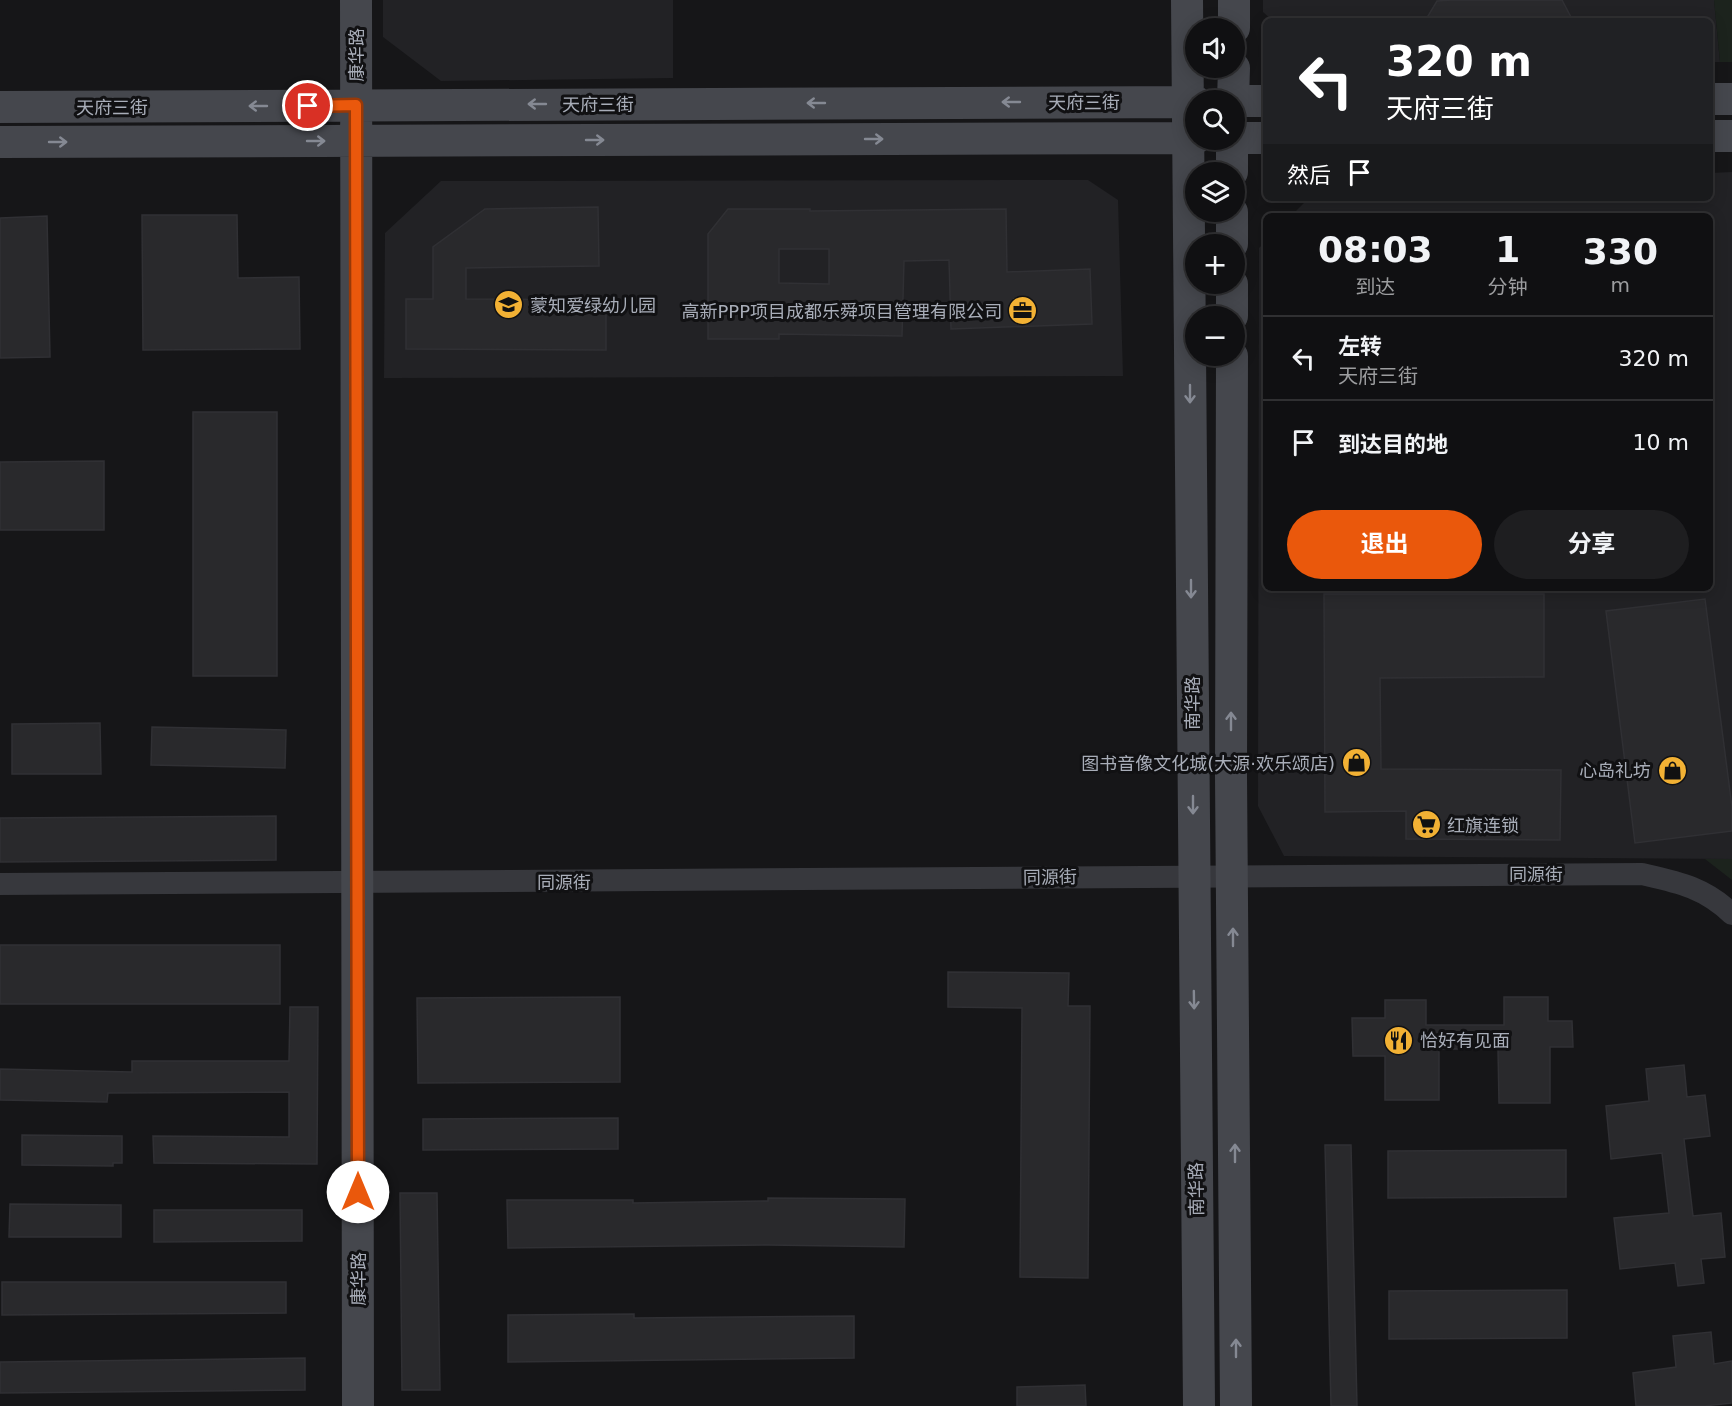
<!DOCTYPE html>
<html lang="zh">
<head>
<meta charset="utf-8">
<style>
	:root { --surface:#101012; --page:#1e1e20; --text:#f1f3f6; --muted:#9c9d9f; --line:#303032; --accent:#ea580c }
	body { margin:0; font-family:"DejaVu Sans","Noto Sans SC",sans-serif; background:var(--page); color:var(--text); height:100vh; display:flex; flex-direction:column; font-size:22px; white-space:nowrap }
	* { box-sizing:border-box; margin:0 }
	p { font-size:20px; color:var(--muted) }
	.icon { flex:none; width:33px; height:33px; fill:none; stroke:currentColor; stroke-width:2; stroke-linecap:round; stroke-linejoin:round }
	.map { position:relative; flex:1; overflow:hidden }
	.side { position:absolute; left:1263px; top:213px; width:450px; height:378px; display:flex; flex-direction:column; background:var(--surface); border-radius:9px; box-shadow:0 3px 15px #0003,0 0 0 2px var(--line) }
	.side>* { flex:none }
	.guide { position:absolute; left:1263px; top:18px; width:450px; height:183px; border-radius:9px; box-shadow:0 3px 15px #0003,0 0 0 2px var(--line); background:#202124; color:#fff; overflow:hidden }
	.controls { position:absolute; left:1185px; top:18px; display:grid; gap:12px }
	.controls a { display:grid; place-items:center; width:60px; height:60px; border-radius:50%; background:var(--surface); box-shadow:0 3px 15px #0003,0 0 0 2px var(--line); font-size:30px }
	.pin { position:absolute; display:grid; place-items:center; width:51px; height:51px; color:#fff; margin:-26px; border:3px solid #fff; border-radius:50%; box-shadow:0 2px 6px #0007 }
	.me { position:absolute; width:66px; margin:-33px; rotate:0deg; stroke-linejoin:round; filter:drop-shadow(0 0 4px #0008) }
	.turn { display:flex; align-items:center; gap:21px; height:126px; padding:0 24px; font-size:27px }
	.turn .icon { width:78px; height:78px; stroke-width:2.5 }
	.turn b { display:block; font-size:42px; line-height:51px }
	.then { display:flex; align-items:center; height:57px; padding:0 24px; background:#0003; gap:12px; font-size:22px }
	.eta { display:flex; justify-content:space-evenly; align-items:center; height:102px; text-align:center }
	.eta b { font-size:36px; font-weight:700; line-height:42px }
	.button { display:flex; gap:12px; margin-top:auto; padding:12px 24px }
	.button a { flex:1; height:69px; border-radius:36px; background:var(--accent); color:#fff; font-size:24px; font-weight:700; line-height:69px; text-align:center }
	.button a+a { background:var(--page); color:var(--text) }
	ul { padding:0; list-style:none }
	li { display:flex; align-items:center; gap:18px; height:84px; padding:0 24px; border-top:2px solid var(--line) }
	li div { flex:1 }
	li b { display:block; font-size:22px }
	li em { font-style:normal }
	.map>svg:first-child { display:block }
	.built { fill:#222225 }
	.green { fill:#1c231d }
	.building { fill:#29292c; stroke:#303034; stroke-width:1.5; fill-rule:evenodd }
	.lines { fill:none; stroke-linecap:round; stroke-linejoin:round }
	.street { stroke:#37383d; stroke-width:22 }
	.secondary { stroke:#45474d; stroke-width:32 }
	.oneway { stroke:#858993 }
	.route-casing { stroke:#983908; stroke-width:15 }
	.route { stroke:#ea580c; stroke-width:10 }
	.labels { text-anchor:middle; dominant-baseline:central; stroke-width:6; stroke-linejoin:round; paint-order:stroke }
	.street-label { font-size:18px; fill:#a8adb8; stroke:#111113 }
	.poi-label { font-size:18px; fill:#a8adb8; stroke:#111113; text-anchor:start }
</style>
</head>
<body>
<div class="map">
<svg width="1732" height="1406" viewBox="0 0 1732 1406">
	<rect width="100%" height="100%" fill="#161618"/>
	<!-- built -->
	<path class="built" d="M 383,0 L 673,0 L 673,78 L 441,81 L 383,37 Z
		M 1263,0 L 1714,0 L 1720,62 L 1710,62 L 1710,21 L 1273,21 L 1263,12 Z
		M 1732,172 L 1732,859 L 1284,856 L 1258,806 L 1259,248 L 1266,241 L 1266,588 L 1710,588 L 1710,216 L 1291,216 L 1309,198 L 1710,198 L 1710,173 Z
		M 1088,180 L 1118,200 L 1123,376 L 384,378 L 385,233 L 441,181 Z"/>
	<!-- green -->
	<path class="green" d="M 1714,0 L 1732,0 L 1732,62 L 1720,62 Z
		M 1705,859 L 1732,859 L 1732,880 Z"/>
	<!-- building -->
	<path class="building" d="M 1452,0 L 1562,0 L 1573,21 L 1425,21 L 1437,1 Z
		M 598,207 L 599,266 L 466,268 L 466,299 L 606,300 L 606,350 L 406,349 L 406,299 L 433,299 L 433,247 L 485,209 Z
		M 728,209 L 810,209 L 810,211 L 1006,209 L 1007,272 L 1090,269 L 1092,324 L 951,329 L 949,260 L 904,261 L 902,336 L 779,334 L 779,339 L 708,339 L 708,234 ZM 779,249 L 829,249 L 829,284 L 779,283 Z
		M 142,215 L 237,215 L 238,278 L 299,277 L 300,349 L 143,350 Z
		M 47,216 L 50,357 L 0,358 L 0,218 Z
		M 193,412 L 277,412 L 277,676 L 193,676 Z
		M 104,461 L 104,530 L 0,530 L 0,462 Z
		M 1324,594 L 1544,594 L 1544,677 L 1380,678 L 1381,769 L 1561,770 L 1560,840 L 1406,839 L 1406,811 L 1325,812 Z
		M 1705,599 L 1732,807 L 1732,831 L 1635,843 L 1606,611 Z
		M 100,723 L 101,774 L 12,774 L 12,724 Z
		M 152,727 L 286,730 L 285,768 L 151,765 Z
		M 276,816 L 276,860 L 0,862 L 0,818 Z
		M 0,945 L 280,945 L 280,1004 L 0,1004 Z
		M 948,972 L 1069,973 L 1068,1006 L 1090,1006 L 1088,1278 L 1020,1277 L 1022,1008 L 948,1007 Z
		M 620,997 L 620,1082 L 418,1083 L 417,998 Z
		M 1504,997 L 1548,997 L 1548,1021 L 1572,1021 L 1573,1047 L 1550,1047 L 1550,1103 L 1499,1103 L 1498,1049 L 1439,1049 L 1439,1100 L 1385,1100 L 1385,1056 L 1353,1056 L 1352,1018 L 1385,1018 L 1385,1000 L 1426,1000 L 1426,1025 L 1504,1025 Z
		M 290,1007 L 318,1007 L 317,1164 L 154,1163 L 153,1136 L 289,1137 L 289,1092 L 108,1093 L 107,1102 L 0,1100 L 0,1069 L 132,1072 L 132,1061 L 289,1061 Z
		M 1684,1065 L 1687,1097 L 1705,1095 L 1710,1136 L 1684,1139 L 1693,1216 L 1721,1213 L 1725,1257 L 1701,1259 L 1704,1283 L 1678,1286 L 1675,1263 L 1620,1269 L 1614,1218 L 1669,1213 L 1662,1153 L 1611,1159 L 1606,1106 L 1649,1101 L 1646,1069 Z
		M 618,1118 L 618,1149 L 423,1150 L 423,1119 Z
		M 22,1135 L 122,1136 L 122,1163 L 113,1163 L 113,1166 L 22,1165 Z
		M 1325,1145 L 1351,1145 L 1357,1406 L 1331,1406 Z
		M 1566,1150 L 1566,1197 L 1388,1198 L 1388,1151 Z
		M 400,1193 L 437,1193 L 440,1390 L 402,1390 Z
		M 768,1198 L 905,1199 L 904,1247 L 768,1245 L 508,1248 L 507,1200 L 633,1200 L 633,1203 L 768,1201 Z
		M 10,1204 L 121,1205 L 121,1237 L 9,1237 Z
		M 154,1210 L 302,1210 L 302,1241 L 154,1242 Z
		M 2,1282 L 286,1282 L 286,1313 L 2,1315 Z
		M 1567,1290 L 1567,1338 L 1389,1339 L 1389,1291 Z
		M 634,1314 L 634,1318 L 854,1316 L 854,1358 L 508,1362 L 508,1315 Z
		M 1711,1332 L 1714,1364 L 1732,1361 L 1732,1403 L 1704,1406 L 1636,1406 L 1633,1373 L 1676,1367 L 1673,1336 Z
		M 305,1358 L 305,1390 L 0,1393 L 0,1362 Z
		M 1085,1385 L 1086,1406 L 1017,1406 L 1017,1387 Z"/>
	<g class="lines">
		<!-- street -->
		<path class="street" d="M 0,884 L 1642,874 C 1677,882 1704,887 1732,914"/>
		<!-- secondary -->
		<path class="secondary" d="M 356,0 L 358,1406
			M 1187,0 L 1199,1406
			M 1234,28 L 1234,0
			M 1710,99 L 1732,99
			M 1233,100 L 1234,68
			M 1234,101 L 1266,101
			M 0,107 L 1196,102
			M 1710,136 L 1732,136
			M 1234,138 L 1266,138
			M 0,142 L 1196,138
			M 1232,172 L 1232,140
			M 1232,244 L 1232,212
			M 1232,316 L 1232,284
			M 1232,356 L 1231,776 L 1236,1406"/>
	</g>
	<!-- one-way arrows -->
	<defs><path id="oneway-shaft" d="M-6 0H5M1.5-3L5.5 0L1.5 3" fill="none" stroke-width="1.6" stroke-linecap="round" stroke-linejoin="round" transform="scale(1.5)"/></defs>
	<g class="oneway">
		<use href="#oneway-shaft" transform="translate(1011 102) rotate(180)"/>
		<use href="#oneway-shaft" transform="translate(816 103) rotate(180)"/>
		<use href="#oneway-shaft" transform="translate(537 104) rotate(180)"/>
		<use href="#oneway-shaft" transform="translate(258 106) rotate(180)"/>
		<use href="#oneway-shaft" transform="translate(874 139)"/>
		<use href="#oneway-shaft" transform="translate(595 140)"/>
		<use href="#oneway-shaft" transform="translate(316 141)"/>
		<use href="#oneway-shaft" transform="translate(58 142)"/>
		<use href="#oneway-shaft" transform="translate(1190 394) rotate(90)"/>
		<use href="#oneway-shaft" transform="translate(1191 589) rotate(90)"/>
		<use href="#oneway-shaft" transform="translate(1231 721) rotate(-90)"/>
		<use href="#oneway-shaft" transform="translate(1193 805) rotate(90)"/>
		<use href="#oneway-shaft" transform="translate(1233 937) rotate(-90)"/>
		<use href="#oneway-shaft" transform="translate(1194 1000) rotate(89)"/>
		<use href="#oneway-shaft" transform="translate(1235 1153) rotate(-90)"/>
		<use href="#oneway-shaft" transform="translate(1236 1348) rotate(-90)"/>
	</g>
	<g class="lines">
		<defs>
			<path id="route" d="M 308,106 L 356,105 L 358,1192"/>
		</defs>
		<!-- route casing -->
		<use href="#route" class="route-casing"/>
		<!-- route -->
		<use href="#route" class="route"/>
	</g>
	<!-- icons -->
	<defs>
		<symbol id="school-disc" viewBox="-11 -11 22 22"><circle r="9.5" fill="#f2b134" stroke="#111113"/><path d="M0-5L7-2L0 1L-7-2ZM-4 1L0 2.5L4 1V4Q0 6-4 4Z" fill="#111"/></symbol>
		<symbol id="office-disc" viewBox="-11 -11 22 22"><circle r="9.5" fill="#f2b134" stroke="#111113"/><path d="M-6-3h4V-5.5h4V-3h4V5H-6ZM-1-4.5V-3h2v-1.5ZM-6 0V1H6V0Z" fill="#111"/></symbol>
		<symbol id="shop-disc" viewBox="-11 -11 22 22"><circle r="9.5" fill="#f2b134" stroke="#111113"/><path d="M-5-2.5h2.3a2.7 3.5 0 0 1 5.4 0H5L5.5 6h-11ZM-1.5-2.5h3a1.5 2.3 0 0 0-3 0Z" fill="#111"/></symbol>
		<symbol id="supermarket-disc" viewBox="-11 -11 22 22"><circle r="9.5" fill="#f2b134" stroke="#111113"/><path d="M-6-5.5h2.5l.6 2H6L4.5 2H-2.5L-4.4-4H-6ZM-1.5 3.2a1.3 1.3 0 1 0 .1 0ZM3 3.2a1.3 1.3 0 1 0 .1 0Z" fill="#111"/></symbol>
		<symbol id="restaurant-disc" viewBox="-11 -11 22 22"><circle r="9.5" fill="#f2b134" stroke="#111113"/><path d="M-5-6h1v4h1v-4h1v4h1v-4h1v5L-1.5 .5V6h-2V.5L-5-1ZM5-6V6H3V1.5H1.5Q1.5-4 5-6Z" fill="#111"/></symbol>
	</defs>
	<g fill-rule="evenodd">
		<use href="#school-disc" x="492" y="288" width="33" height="33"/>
		<use href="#office-disc" x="1006" y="294" width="33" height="33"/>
		<use href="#shop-disc" x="1340" y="746" width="33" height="33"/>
		<use href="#shop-disc" x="1656" y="754" width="33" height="33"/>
		<use href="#supermarket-disc" x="1410" y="808" width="33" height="33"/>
		<use href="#restaurant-disc" x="1382" y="1024" width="33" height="33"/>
	</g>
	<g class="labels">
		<!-- street labels -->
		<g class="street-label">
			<text transform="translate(356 55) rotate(-90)">康华路</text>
			<text x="1084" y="102">天府三街</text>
			<text x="598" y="104">天府三街</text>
			<text x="112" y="107">天府三街</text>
			<text transform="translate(1192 703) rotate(-90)">南华路</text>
			<text x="1536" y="874">同源街</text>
			<text transform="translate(1050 877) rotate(-1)">同源街</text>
			<text x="564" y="882">同源街</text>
			<text transform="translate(1196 1189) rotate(-91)">南华路</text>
			<text transform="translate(358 1279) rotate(-90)">康华路</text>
		</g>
		<!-- poi labels -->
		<g class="poi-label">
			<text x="530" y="305">蒙知爱绿幼儿园</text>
			<text x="1002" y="311" text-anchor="end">高新PPP项目成都乐舜项目管理有限公司</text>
			<text x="1335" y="763" text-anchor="end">图书音像文化城(大源·欢乐颂店)</text>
			<text x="1651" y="770" text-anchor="end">心岛礼坊</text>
			<text x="1447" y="825">红旗连锁</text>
			<text x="1420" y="1040">恰好有见面</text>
		</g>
	</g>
</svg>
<div class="controls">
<a><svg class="icon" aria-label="sound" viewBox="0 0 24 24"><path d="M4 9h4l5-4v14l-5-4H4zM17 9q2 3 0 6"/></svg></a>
<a><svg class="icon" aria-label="search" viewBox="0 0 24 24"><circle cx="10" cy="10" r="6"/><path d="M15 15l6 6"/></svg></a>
<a><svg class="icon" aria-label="layers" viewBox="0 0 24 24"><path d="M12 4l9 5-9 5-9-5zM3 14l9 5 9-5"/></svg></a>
<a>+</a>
<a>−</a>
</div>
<div class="pin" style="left:308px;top:106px;background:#d93025"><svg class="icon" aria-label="arrive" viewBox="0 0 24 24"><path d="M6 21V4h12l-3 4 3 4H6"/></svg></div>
<svg class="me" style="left:358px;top:1192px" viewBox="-20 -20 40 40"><circle r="19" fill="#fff"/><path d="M0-13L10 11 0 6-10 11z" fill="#ea580c"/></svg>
<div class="guide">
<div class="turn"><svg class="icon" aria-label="left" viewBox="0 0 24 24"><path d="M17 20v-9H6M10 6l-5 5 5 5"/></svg><div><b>320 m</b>天府三街</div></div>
<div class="then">然后<svg class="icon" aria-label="arrive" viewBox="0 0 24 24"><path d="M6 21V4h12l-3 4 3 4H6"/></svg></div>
</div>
<section class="side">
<div class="eta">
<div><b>08:03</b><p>到达</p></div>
<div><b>1</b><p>分钟</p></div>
<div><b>330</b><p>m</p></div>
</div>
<ul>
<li><svg class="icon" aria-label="left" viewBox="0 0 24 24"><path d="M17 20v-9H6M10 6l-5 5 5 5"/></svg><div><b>左转</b><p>天府三街</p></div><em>320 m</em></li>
<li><svg class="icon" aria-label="arrive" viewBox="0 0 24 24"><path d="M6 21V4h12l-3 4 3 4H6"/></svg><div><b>到达目的地</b></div><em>10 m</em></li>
</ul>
<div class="button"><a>退出</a><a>分享</a></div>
</section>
</div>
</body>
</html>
